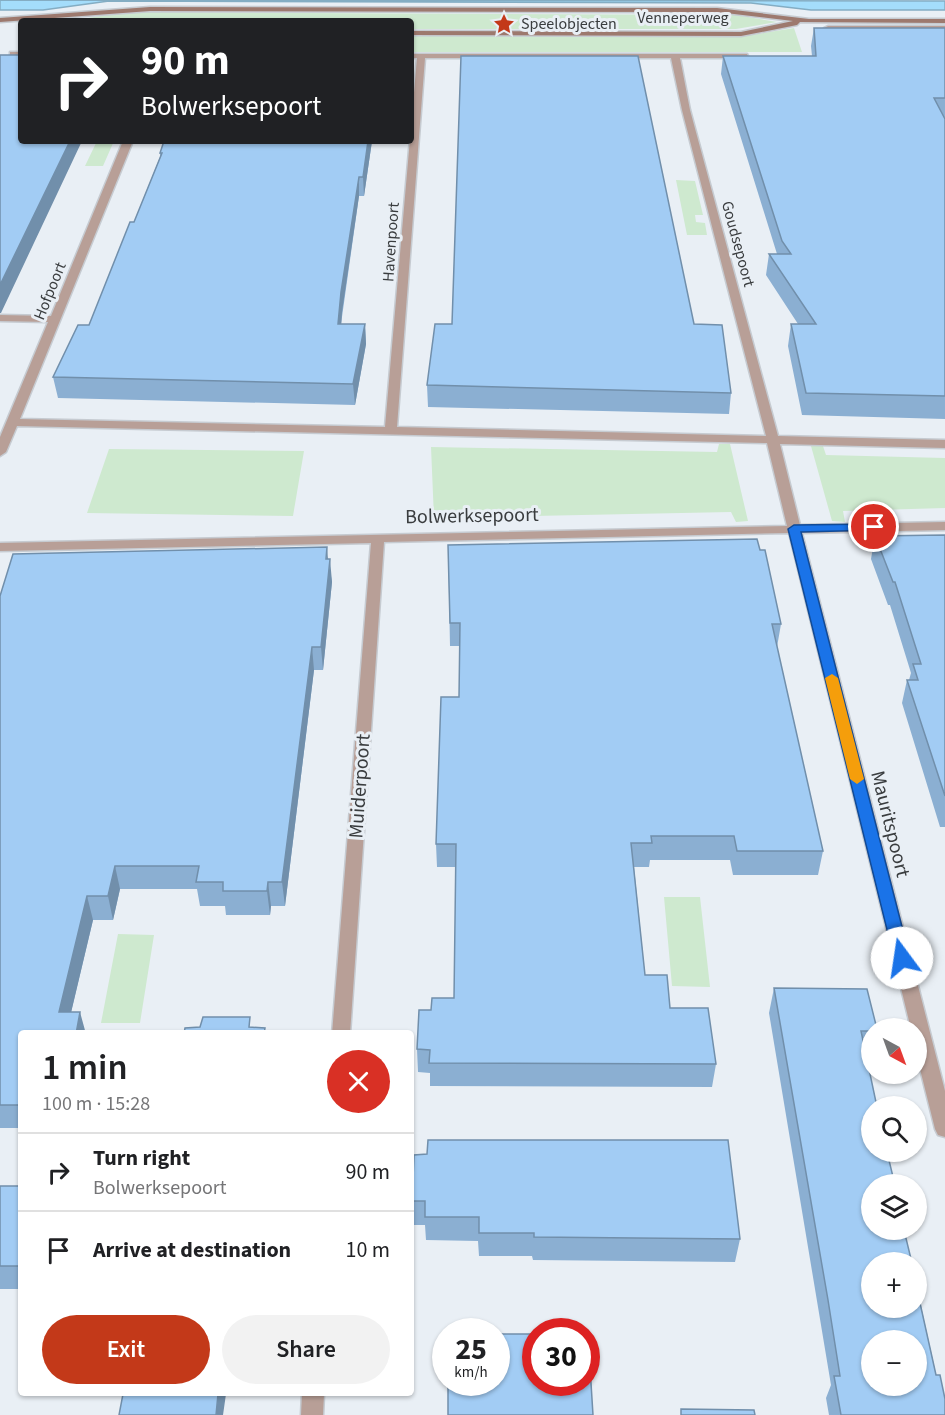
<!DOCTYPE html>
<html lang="en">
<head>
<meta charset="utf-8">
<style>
	:root { --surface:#fff; --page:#f2f2f2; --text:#202124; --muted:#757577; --line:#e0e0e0; --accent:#c33919 }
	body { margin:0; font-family:"Source Sans 3",sans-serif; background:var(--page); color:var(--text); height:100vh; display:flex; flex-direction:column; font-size:22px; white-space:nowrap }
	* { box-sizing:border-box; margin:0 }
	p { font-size:20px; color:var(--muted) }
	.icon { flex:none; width:33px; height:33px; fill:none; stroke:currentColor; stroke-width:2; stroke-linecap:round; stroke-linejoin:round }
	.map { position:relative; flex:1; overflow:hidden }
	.sheet { position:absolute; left:18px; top:1030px; width:396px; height:366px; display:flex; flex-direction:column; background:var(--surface); border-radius:6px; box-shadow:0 2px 4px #0004 }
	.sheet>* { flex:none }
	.hud { position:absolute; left:18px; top:18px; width:396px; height:126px; border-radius:6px; box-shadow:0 2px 4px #0004; background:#202124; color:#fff; overflow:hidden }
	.needle { width:39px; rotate:139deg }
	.buttons { position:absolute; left:861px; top:1018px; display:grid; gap:12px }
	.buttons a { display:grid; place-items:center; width:66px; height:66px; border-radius:50%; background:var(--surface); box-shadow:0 2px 4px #0004; font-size:30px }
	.speed { position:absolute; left:432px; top:1318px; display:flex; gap:12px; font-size:30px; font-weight:700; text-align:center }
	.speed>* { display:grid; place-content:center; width:78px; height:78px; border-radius:50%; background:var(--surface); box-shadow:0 2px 4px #0004; line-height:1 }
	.speed small { font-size:15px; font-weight:400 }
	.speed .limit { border:9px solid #d22; background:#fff; color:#111 }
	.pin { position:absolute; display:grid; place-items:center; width:51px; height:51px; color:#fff; margin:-26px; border:3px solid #fff; border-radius:50%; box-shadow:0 2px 6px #0007 }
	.me { position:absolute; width:66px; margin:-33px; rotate:346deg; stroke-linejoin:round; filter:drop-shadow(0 0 4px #0008) }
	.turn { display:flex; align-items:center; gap:21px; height:126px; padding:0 24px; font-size:27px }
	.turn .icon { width:78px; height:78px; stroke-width:2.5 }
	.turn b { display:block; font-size:42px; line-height:51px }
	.round { display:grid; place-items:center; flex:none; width:63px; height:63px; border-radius:32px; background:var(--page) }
	.headline { display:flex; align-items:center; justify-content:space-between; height:102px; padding:0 24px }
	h1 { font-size:36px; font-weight:600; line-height:45px }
	.primary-button { display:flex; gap:12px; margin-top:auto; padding:12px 24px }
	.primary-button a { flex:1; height:69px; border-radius:36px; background:var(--accent); color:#fff; font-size:24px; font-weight:600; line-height:69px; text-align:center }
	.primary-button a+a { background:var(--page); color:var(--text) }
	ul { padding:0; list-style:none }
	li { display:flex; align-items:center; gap:18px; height:78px; padding:0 24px; border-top:2px solid var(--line) }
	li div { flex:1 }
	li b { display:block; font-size:22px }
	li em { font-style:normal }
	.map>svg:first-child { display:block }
	.green { fill:#cee9cf }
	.water { fill:#a4ddfb; stroke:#84adc3; stroke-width:1.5 }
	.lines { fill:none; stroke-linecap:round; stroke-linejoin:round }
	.street-casing { stroke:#c6cbd1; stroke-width:3 }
	.secondary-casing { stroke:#c6cbd1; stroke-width:3 }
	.street { fill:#b89f97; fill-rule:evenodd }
	.secondary { fill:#9d796e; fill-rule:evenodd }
	.wall { fill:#8bafd2 }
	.shaded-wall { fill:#718fab }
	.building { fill:#a2ccf4; stroke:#718fab; stroke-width:1.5; fill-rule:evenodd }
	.route { fill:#1a73e8; stroke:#114b97; stroke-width:1.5 }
	.slow { fill:#f59e0b }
	.labels { text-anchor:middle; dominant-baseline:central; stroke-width:6; stroke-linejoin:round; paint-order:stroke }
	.far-street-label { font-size:16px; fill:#3a3d3f; stroke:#e9eff5 }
	.far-poi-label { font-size:16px; fill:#3a3d3f; stroke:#e9eff5; text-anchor:start }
	.street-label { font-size:20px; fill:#3a3d3f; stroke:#e9eff5 }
</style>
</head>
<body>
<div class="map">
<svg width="945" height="1415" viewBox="0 0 945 1415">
	<rect width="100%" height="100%" fill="#e9eff5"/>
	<!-- green -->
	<path class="green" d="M 127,12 L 736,15 L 777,22 L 736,29 L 411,29 L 411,21 L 68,21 Z
		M 794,28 L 802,52 L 411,52 L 411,34 L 752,35 Z
		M 97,141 L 114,141 L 103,166 L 85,166 Z
		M 676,180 L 695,181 L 703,215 L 695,215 L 696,222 L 705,223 L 707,235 L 687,235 Z
		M 719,444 L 730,444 L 748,521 L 736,522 L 731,512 L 434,518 L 431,447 L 717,452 Z
		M 811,446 L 823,446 L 826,455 L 945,458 L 945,508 L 843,511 L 845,522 L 832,521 Z
		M 109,449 L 304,451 L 293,516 L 87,513 Z
		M 664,897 L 700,897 L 710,987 L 672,986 Z
		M 118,934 L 154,935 L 140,1023 L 101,1023 Z"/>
	<!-- water -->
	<path class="water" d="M 0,0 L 945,1 L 945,10 L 811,10 L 751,3 L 109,1 L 43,10 L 0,10 Z"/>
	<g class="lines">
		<defs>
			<path id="street" d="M 828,26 L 945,26 L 945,30 L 825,30 L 824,28 Z
				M 10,52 L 21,52 L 21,56 L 10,56 Z
				M 411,54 L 747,54 L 748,56 L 744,58 L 680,58 L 690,110 L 778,436 L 945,440 L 945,448 L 780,444 L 800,525 L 945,522 L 945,530 L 802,533 L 945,1091 L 945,1137 L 938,1135 L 935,1129 L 916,1053 L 916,1029 L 911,1029 L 789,533 L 384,542 L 350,1034 L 332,1034 L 371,543 L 0,551 L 0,543 L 787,526 L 767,443 L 17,426 L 6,452 L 0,456 L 0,437 L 48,322 L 0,321 L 0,315 L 51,316 L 123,141 L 133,141 L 20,419 L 385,427 L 417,58 L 411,58 ZM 425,58 L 671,58 L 682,110 L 766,436 L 397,427 Z
				M 302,1394 L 324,1394 L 323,1415 L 301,1415 Z"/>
			<path id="secondary" d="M 150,7 L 717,8 L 809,19 L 945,19 L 945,23 L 800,22 L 797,25 L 741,36 L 411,35 L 411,31 L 741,32 L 793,21 L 717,12 L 150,11 L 0,22 L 0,18 Z"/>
		</defs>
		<!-- street casing -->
		<use href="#street" class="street-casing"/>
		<!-- secondary casing -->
		<use href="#secondary" class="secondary-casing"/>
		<!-- street -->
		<use href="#street" class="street"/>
		<!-- secondary -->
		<use href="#secondary" class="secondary"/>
	</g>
	<!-- wall -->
	<path class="wall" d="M 814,28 L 945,28 L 945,117 L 944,117 L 945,119 L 945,419 L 802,415 L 788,346 L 791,324 L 798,324 L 766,275 L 769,254 L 777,254 L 721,74 L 723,56 L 812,56 L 811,46 Z
		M 372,141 L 364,196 L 359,196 L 341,324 L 365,324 L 366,344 L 355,405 L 58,398 L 53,377 L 89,325 L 134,222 L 160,157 L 160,153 Z
		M 452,324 L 694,324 L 731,393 L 729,414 L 428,407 L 427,385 Z
		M 945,535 L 945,827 L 940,827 L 902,703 L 907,680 L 909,680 L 911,673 L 890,605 L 888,605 L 871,559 L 875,536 Z
		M 448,545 L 781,624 L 777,647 L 823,851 L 818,875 L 733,875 L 730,860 L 650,860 L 649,867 L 634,867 L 645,975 L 670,1008 L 716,1064 L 712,1087 L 430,1086 L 430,1073 L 418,1072 L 417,1049 L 431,1010 L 454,998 L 456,867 L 437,867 L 436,844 L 459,697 L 460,646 L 450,646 Z
		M 328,559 L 332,582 L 323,670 L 314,670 L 285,906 L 271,906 L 270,915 L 226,915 L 225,906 L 200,906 L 197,889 L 120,889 L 113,920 L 93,920 L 71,1012 L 21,1034 L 21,1128 L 0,1128 L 0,596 Z
		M 774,988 L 872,1029 L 872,1052 L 870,1056 L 866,1056 L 945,1415 L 829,1415 L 826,1398 L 831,1385 L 769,1013 Z
		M 414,1155 L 740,1239 L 735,1262 L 533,1260 L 532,1256 L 479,1256 L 478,1241 L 426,1240 L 425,1225 L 414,1225 L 412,1201 Z
		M 0,1186 L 21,1186 L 21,1289 L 0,1289 Z"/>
	<!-- shaded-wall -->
	<path class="shaded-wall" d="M 70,141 L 82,141 L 1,313 L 0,313 L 0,285 Z
		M 368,141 L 372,141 L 364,196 L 363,177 Z
		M 359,177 L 359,196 L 342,312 L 340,344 L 338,324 L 341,292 Z
		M 365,324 L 366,344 L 355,405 L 353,384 Z
		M 327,547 L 329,571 L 330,559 L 332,582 L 323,670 L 321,647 Z
		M 312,647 L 314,670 L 285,906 L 282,882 Z
		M 115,866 L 120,889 L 113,920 L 108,896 Z
		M 268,882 L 271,906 L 270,915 L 267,891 Z
		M 87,896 L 93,920 L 66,1034 L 59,1012 Z
		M 80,1012 L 86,1034 L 76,1034 Z
		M 218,1394 L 226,1394 L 223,1415 L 216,1415 Z"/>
	<!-- building -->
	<path class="building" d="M 814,28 L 945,28 L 945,98 L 934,98 L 945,119 L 945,396 L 806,393 L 791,324 L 816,324 L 769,254 L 791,254 L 782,241 L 723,56 L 816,56 Z
		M 0,55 L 21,55 L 21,141 L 70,141 L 0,285 Z
		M 461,56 L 638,56 L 694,324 L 722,325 L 731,393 L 427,385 L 435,324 L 452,324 Z
		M 164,141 L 368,141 L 363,177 L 359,177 L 341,292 L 338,324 L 365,324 L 353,384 L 53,377 L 78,325 L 89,325 L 130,222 L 134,222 L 162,153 L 160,153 Z
		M 945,535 L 945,796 L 907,680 L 918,680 L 913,664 L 921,664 L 895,582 L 893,582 L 875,536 Z
		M 757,539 L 760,550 L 765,550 L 781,624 L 772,624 L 823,851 L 737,851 L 734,836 L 651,836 L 652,843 L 631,843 L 645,975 L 667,975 L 670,1008 L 708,1008 L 716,1064 L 429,1063 L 430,1050 L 417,1049 L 419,1010 L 431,1010 L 432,998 L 454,998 L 456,844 L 436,844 L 441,697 L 459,697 L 460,623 L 450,623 L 448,545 Z
		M 327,547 L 326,559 L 330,559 L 321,647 L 312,647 L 282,882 L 268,882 L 267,891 L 223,891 L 223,882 L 196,882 L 199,866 L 115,866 L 108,896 L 87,896 L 59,1012 L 80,1012 L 76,1034 L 21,1034 L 21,1105 L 0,1105 L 0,596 L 13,554 Z
		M 774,988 L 867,989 L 877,1029 L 872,1029 L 872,1031 L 861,1031 L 877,1107 L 872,1107 L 872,1152 L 887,1152 L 895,1185 L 872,1185 L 872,1230 L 904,1230 L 912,1263 L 872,1263 L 872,1308 L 916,1308 L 916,1285 L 936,1375 L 940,1375 L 945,1399 L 945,1415 L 841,1415 L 834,1376 L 840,1376 L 828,1300 ZM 872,1341 L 916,1341 L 916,1386 L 872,1386 Z
		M 203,1017 L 250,1017 L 249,1027 L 265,1028 L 264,1034 L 184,1034 L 185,1028 L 200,1027 Z
		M 428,1140 L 728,1140 L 740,1239 L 534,1237 L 534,1233 L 479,1233 L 479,1217 L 425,1217 L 425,1201 L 412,1201 L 414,1155 L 427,1154 Z
		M 0,1186 L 21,1186 L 21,1266 L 0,1266 Z
		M 496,1334 L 536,1334 L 536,1383 L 586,1383 L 586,1335 L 588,1335 L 593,1415 L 448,1415 L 448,1383 L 496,1383 Z
		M 123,1394 L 218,1394 L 216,1415 L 119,1415 Z
		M 681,1409 L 754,1410 L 755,1415 L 681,1415 Z"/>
	<!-- route -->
	<path class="route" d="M 874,524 L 880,527 L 878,530 L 801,532 L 910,958 L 908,962 L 902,964 L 896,962 L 894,958 L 788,529 L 794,525 Z"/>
	<!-- slow -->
	<path class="slow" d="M 832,674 L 838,678 L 864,779 L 857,784 L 850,779 L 825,678 Z"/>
	<!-- icons -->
	<defs>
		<symbol id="sight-bare" viewBox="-9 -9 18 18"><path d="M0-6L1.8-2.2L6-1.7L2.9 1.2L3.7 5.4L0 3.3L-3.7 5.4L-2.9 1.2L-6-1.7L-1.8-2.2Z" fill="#c33919" stroke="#e9eff5" stroke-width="2.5" paint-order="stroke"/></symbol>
	</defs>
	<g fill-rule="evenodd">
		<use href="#sight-bare" x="489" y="9" width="30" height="30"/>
	</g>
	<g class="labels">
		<!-- far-street labels -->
		<g class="far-street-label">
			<text x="683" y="18">Venneperweg</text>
			<text transform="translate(391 242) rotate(-86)">Havenpoort</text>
			<text transform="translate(738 244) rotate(75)">Goudsepoort</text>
			<text transform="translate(50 291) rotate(-68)">Hofpoort</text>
		</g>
		<!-- far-poi labels -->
		<g class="far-poi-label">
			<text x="521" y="24">Speelobjecten</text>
		</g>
		<!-- street labels -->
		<g class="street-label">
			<text transform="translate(472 516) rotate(-1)">Bolwerksepoort</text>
			<text transform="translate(360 786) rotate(-86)">Muiderpoort</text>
			<text transform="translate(890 824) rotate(76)">Mauritspoort</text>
		</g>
	</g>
</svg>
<div class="buttons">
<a><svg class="needle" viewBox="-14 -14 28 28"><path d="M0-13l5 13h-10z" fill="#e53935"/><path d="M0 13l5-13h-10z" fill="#757577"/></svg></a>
<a><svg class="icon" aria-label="search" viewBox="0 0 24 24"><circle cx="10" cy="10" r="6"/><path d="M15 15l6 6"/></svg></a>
<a><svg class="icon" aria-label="layers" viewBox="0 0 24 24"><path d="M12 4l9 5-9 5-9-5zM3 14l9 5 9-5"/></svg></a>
<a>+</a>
<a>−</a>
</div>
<div class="speed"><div>25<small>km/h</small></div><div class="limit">30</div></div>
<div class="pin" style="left:874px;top:527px;background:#d93025"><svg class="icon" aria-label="arrive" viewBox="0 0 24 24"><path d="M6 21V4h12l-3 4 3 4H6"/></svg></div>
<svg class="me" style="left:902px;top:958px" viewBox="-20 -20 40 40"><circle r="19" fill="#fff"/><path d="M0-13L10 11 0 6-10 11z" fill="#1a73e8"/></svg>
<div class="hud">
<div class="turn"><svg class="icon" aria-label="right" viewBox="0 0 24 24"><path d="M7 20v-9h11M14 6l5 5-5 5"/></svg><div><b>90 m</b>Bolwerksepoort</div></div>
</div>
<section class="sheet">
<div class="headline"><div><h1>1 min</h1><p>100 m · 15:28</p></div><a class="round" style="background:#d93025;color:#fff"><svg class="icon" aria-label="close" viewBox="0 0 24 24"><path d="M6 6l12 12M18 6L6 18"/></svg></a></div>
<ul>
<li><svg class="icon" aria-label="right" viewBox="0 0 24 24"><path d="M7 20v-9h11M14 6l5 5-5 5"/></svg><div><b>Turn right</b><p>Bolwerksepoort</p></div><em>90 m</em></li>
<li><svg class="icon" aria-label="arrive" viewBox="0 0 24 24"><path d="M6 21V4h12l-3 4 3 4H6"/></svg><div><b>Arrive at destination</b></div><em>10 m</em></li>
</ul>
<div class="primary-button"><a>Exit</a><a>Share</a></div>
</section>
</div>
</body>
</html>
